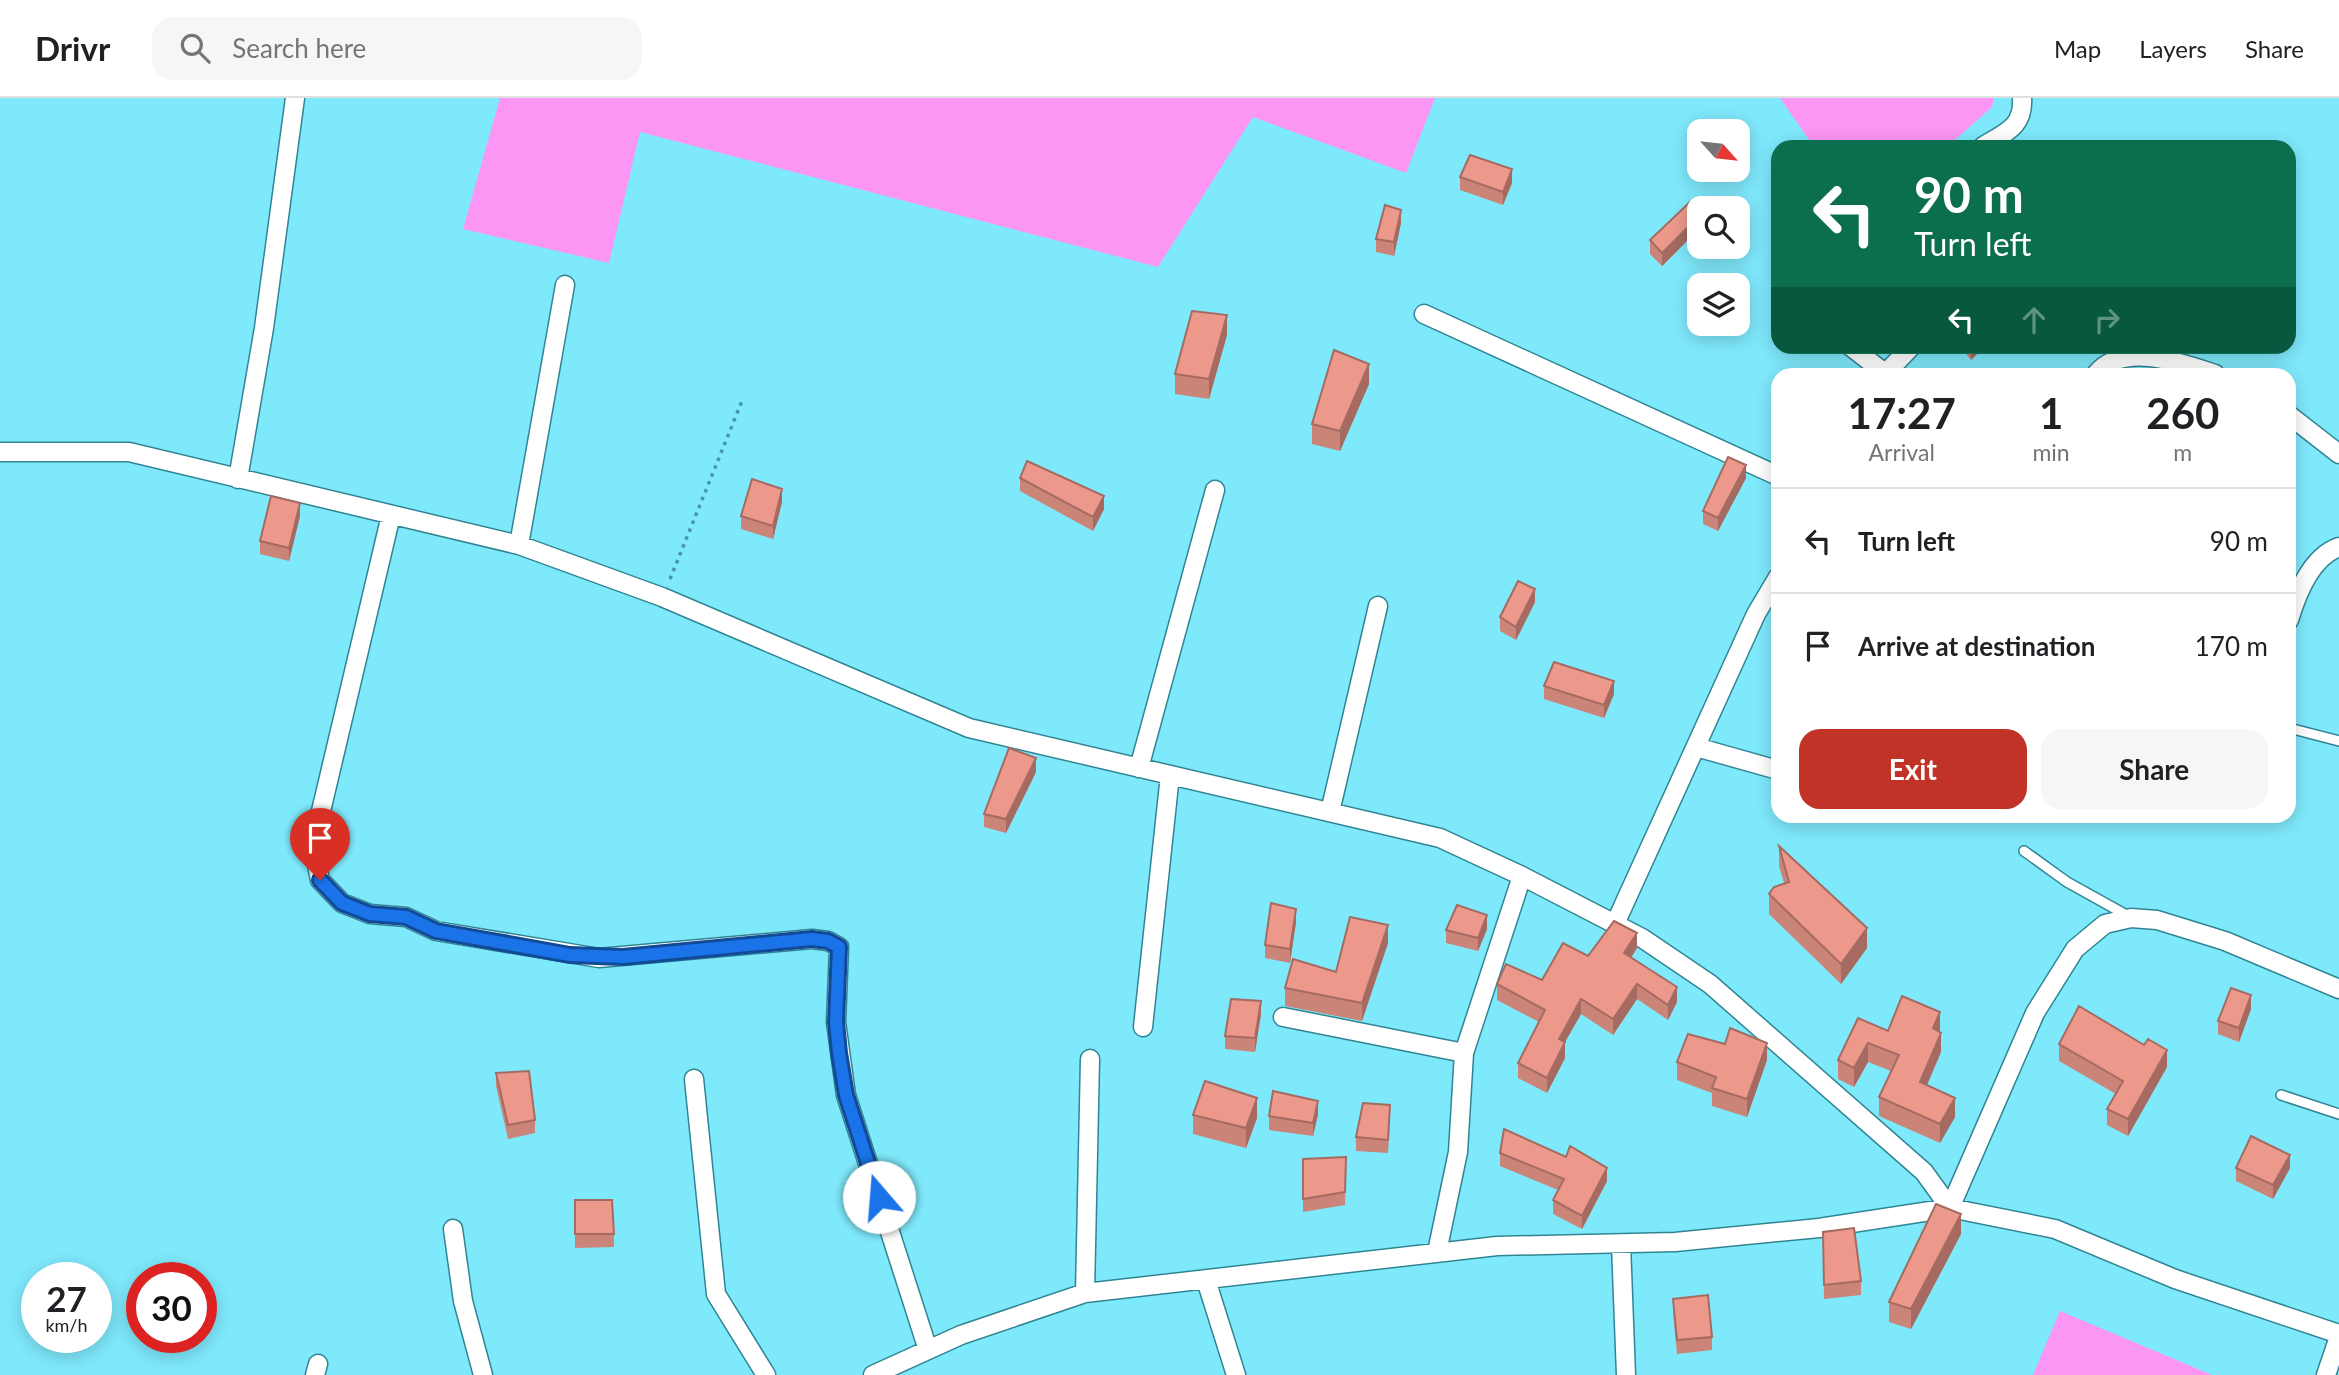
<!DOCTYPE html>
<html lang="en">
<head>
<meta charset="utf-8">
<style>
	:root { --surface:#fff; --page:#f6f6f6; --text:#202124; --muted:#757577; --line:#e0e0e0; --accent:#c03326 }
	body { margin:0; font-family:Lato,sans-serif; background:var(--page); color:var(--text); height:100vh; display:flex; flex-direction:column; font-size:26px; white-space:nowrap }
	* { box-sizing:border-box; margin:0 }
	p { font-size:23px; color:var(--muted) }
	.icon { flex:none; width:38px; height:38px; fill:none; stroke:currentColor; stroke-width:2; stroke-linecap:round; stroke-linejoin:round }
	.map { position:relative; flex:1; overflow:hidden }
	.details { position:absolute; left:1771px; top:270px; width:525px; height:455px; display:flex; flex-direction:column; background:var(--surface); border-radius:21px; box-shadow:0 4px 18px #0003 }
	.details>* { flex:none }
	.banner { position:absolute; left:1771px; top:42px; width:525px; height:214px; border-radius:21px; box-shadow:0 4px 18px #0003; background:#0b6e4f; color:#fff; overflow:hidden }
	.needle { width:46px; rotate:117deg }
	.fabs { position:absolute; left:1687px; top:21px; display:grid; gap:14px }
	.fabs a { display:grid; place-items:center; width:63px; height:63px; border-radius:14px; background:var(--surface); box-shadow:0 4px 18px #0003; font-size:35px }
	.speed { position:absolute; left:21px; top:1164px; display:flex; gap:14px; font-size:35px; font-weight:700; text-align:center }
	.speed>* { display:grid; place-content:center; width:91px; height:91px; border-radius:50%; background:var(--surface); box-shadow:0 4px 18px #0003; line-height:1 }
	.speed small { font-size:18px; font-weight:400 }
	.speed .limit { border:10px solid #d22; background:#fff; color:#111 }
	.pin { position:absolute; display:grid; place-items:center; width:60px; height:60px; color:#fff; margin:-72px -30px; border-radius:50% 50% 50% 0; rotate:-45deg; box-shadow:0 0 7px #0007 }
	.pin .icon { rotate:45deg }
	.me { position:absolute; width:77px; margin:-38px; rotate:342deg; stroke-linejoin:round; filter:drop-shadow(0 0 5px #0008) }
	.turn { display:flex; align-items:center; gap:24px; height:147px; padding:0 28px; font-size:32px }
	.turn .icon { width:91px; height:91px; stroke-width:2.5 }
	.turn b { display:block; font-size:49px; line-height:60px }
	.lanes { display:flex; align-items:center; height:66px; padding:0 28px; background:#0003; justify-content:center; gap:35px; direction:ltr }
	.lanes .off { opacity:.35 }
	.eta { display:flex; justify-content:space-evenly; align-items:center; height:119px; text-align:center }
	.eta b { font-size:42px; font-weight:700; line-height:49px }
	.button { display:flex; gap:14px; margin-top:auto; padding:14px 28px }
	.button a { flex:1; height:80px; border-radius:21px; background:var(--accent); color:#fff; font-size:28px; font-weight:700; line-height:80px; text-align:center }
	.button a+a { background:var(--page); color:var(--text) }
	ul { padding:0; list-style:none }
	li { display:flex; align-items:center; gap:21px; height:105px; padding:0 28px; border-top:2px solid var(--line) }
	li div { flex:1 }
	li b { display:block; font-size:26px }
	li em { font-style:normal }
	header { display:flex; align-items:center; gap:42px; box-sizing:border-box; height:98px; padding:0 35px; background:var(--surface); border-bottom:2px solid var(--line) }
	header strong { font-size:33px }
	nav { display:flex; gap:38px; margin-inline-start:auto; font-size:24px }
	.search { width:490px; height:63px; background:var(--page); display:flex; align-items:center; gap:18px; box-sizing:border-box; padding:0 24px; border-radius:21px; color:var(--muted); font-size:26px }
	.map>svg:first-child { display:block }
	.green { fill:#fb96f4 }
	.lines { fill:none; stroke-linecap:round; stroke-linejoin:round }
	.lane-casing { stroke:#318593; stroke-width:12 }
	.street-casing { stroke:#318593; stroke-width:21 }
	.path { stroke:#4995a1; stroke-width:3.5; stroke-dasharray:3.5 5; stroke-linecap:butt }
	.lane { stroke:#fff; stroke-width:9 }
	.street { stroke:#fff; stroke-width:18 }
	.wall { fill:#cb8478 }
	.shaded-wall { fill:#a56b62 }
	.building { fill:#ec998c; stroke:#a56b62; stroke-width:2 }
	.route-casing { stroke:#114b97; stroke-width:18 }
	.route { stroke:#1a73e8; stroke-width:12 }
</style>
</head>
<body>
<header>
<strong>Drivr</strong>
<div class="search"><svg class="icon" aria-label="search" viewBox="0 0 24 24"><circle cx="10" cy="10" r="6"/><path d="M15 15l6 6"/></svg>Search here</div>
<nav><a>Map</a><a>Layers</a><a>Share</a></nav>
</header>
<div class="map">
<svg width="2339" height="1277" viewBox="0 0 2339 1277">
	<rect width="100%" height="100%" fill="#7fe9fc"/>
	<!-- green -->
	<path class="green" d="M 500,0 L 1435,0 L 1406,75 L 1253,19 L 1158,169 L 640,34 L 609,165 L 463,131 Z
		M 1780,0 L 1994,0 L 1992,9 L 1947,49 L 1814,49 Z
		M 2060,1213 L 2212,1277 L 2033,1277 Z"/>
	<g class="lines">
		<defs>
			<path id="lane" d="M 2289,630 L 2339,643
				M 2024,753 L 2067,784 L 2130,819
				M 2281,997 L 2339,1016"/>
			<path id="street" d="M 1982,49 C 2004,35 2024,30 2022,0
				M 1424,216 L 1778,378
				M 1850,248 L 1886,276
				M 1885,276 L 1912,248
				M 2096,276 C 2123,243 2182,265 2215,276
				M 2289,317 L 2339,356
				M 0,354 L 129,354 L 519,447 L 662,499 L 969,630 L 1440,740 L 1522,778 L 1642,840 L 1710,886 L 1924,1074 L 1950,1110
				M 238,381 L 264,230 L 295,0
				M 391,417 L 313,747 L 320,782 L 342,805 L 370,816 L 406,819 L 436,833 L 599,860 L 812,841 L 828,843 L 839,849 L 836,924 L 846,997 L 928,1252
				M 519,447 L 565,187
				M 2289,522 C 2297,495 2311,459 2339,449
				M 1696,649 L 1778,672
				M 1139,670 L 1215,392
				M 1330,714 L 1378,508
				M 1615,826 L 1756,516 L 1778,479
				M 1283,919 L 1464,955
				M 1143,929 L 1170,677
				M 694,981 L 716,1196 L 766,1277
				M 1950,1110 L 2035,915 L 2075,851 L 2105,826 L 2131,820 L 2157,822 L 2225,843 L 2339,891
				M 453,1131 L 463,1203 L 483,1277
				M 1621,1146 L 1626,1277
				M 1437,1154 L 1458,1054 L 1464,955 L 1522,778
				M 1206,1182 L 1236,1277
				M 1085,1195 L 1090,961
				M 315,1277 L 318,1266
				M 873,1277 L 961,1237 L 1085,1195 L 1497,1148 L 1675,1144 L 1819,1130 L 1950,1110 L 2055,1131 L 2175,1181 L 2339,1236
				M 2326,1277 L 2339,1239"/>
		</defs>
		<!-- lane casing -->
		<use href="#lane" class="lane-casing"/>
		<!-- street casing -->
		<use href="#street" class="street-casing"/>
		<!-- path -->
		<path class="path" d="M 670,481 L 742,303"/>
		<!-- lane -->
		<use href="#lane" class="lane"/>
		<!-- street -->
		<use href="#street" class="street"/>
	</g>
	<!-- wall -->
	<path class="wall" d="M 1460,79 L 1512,85 L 1503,107 L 1460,92 Z
		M 1699,114 L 1699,131 L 1662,168 L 1650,156 L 1650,142 Z
		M 1401,125 L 1394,158 L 1376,154 L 1376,141 Z
		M 1227,237 L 1209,301 L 1175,296 L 1175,276 Z
		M 1960,248 L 1985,248 L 1971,262 Z
		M 1369,286 L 1340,353 L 1312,346 L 1312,326 Z
		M 1020,380 L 1104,411 L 1093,433 L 1020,393 Z
		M 1746,380 L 1718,433 L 1703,426 L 1703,413 Z
		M 782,404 L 773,441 L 741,431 L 741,418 Z
		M 300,418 L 289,463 L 260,456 L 260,443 Z
		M 1535,504 L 1516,542 L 1500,533 L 1500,519 Z
		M 1544,588 L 1614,596 L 1604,620 L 1544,601 Z
		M 1036,674 L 1006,735 L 984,729 L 984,716 Z
		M 1779,748 L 1867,850 L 1841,886 L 1769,816 L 1769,796 L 1784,785 L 1779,768 Z
		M 1296,824 L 1290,865 L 1265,860 L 1265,847 Z
		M 1487,831 L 1478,853 L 1446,845 L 1446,832 Z
		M 1388,845 L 1362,923 L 1285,908 L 1285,890 L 1336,874 Z
		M 1637,850 L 1631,860 L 1677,904 L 1668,922 L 1637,901 L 1613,937 L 1581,916 L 1565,944 L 1565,960 L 1547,995 L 1518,980 L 1518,965 L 1539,924 L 1497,902 L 1497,886 L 1542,882 L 1588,858 Z
		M 2251,911 L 2239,944 L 2218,936 L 2218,923 Z
		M 1261,916 L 1255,954 L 1225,951 L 1225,938 Z
		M 1940,932 L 1940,934 L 1941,954 L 1927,987 L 1955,1019 L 1940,1045 L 1879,1018 L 1879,999 L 1891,973 L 1868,964 L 1854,989 L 1838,981 L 1838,962 L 1888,933 Z
		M 2059,946 L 2167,969 L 2128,1038 L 2107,1027 L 2107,1011 L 2116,996 L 2059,963 Z
		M 1767,962 L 1747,1019 L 1712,1008 L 1712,995 L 1677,982 L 1677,964 Z
		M 496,975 L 535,1022 L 535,1035 L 508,1041 L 496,988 Z
		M 1318,1016 L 1313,1038 L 1269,1032 L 1269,1018 Z
		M 1193,1017 L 1257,1020 L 1246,1050 L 1193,1036 Z
		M 1390,1020 L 1388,1055 L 1356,1053 L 1356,1039 Z
		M 1500,1055 L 1607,1083 L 1582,1131 L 1553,1116 L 1553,1102 L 1558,1092 L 1500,1068 Z
		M 1303,1061 L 1346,1072 L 1345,1107 L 1303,1114 Z
		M 2236,1070 L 2290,1070 L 2273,1101 L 2236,1083 Z
		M 575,1102 L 614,1136 L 614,1149 L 575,1150 Z
		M 1823,1134 L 1861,1183 L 1861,1197 L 1824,1201 Z
		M 1961,1136 L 1911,1231 L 1889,1224 L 1889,1204 Z
		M 1673,1201 L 1712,1239 L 1712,1252 L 1677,1256 L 1673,1214 Z"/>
	<!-- shaded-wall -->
	<path class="shaded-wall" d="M 1512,71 L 1512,85 L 1503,107 L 1503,94 Z
		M 1401,112 L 1401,125 L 1394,158 L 1394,144 Z
		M 1699,118 L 1699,131 L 1662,168 L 1662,155 Z
		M 1227,217 L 1227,237 L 1209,301 L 1209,281 Z
		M 1972,248 L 1985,248 L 1971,262 L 1971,249 Z
		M 1369,266 L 1369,286 L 1340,353 L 1340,333 Z
		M 1746,367 L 1746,380 L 1718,433 L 1718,420 Z
		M 782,391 L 782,404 L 773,441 L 773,428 Z
		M 1104,398 L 1104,411 L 1093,433 L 1093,419 Z
		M 300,405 L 300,418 L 289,463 L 289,450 Z
		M 1535,491 L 1535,504 L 1516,542 L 1516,529 Z
		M 1614,583 L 1614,596 L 1604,620 L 1604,607 Z
		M 1036,660 L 1036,674 L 1006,735 L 1006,721 Z
		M 1296,811 L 1296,824 L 1290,865 L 1290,851 Z
		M 1487,817 L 1487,831 L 1478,853 L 1478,840 Z
		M 1388,827 L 1388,845 L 1362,923 L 1362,905 Z
		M 1867,830 L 1867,850 L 1841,886 L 1841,866 Z
		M 1637,835 L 1637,850 L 1624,870 L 1624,855 Z
		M 1637,886 L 1637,901 L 1613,937 L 1613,921 Z
		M 1677,889 L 1677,904 L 1668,922 L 1668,907 Z
		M 2251,897 L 2251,911 L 2239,944 L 2239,930 Z
		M 1581,901 L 1581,916 L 1565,944 L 1565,960 L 1547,995 L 1547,980 L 1559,941 Z
		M 1261,903 L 1261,916 L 1255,954 L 1255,940 Z
		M 1940,914 L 1940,932 L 1933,949 L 1933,930 Z
		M 1941,935 L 1941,954 L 1920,1003 L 1920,984 Z
		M 1767,945 L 1767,962 L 1747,1019 L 1747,1001 Z
		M 1868,945 L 1868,964 L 1854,989 L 1854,970 Z
		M 2167,952 L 2167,969 L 2128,1038 L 2128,1021 Z
		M 1257,1000 L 1257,1020 L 1246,1050 L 1246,1030 Z
		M 1955,1000 L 1955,1019 L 1940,1045 L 1940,1026 Z
		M 1318,1003 L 1318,1016 L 1313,1038 L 1313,1025 Z
		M 2290,1057 L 2290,1070 L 2273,1101 L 2273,1087 Z
		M 1607,1070 L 1607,1083 L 1582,1131 L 1582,1118 Z
		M 1961,1116 L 1961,1136 L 1911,1231 L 1911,1211 Z"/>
	<!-- building -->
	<path class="building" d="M 1470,57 L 1512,71 L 1503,94 L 1460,79 Z
		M 1690,104 L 1699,114 L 1699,118 L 1662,155 L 1650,142 Z
		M 1385,107 L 1401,112 L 1394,144 L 1376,141 Z
		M 1192,213 L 1227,217 L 1209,281 L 1175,276 Z
		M 1334,252 L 1369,266 L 1340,333 L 1312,326 Z
		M 1728,359 L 1746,367 L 1718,420 L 1703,413 Z
		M 1027,363 L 1104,398 L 1093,419 L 1020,380 Z
		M 752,381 L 782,391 L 773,428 L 741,418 Z
		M 271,398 L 300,405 L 289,450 L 260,443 Z
		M 1518,483 L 1535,491 L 1516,529 L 1500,519 Z
		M 1554,564 L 1614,583 L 1604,607 L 1544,588 Z
		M 1009,650 L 1036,660 L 1006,721 L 984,716 Z
		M 1779,748 L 1867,830 L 1841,866 L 1769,796 L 1774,789 L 1789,784 Z
		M 1271,805 L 1296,811 L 1290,851 L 1265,847 Z
		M 1457,807 L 1487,817 L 1478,840 L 1446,832 Z
		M 1350,819 L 1388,827 L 1362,905 L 1285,890 L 1293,861 L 1336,874 Z
		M 1614,823 L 1637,835 L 1624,855 L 1677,889 L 1668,907 L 1637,886 L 1613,921 L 1581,901 L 1559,941 L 1565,944 L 1547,980 L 1518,965 L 1545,912 L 1497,886 L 1506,866 L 1542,882 L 1563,845 L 1588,858 Z
		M 2231,890 L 2251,897 L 2239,930 L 2218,923 Z
		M 1902,898 L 1940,914 L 1933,930 L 1941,935 L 1920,984 L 1955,1000 L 1940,1026 L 1879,999 L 1899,957 L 1868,945 L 1854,970 L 1838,962 L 1858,920 L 1888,933 Z
		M 1231,901 L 1261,903 L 1255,940 L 1225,938 Z
		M 2079,908 L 2144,947 L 2148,941 L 2167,952 L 2128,1021 L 2107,1011 L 2123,983 L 2059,946 Z
		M 1730,930 L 1767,945 L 1747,1001 L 1712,990 L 1716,979 L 1677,964 L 1688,936 L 1725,946 Z
		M 529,973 L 535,1022 L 508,1027 L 496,975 Z
		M 1205,983 L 1257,1000 L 1246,1030 L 1193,1017 Z
		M 1273,993 L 1318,1003 L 1313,1025 L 1269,1018 Z
		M 1363,1005 L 1390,1007 L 1388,1042 L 1356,1039 Z
		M 1504,1031 L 1566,1059 L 1570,1048 L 1607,1070 L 1582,1118 L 1553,1102 L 1564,1081 L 1500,1055 Z
		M 2251,1038 L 2290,1057 L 2273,1087 L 2236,1070 Z
		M 1346,1059 L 1345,1094 L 1303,1101 L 1303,1061 Z
		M 575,1102 L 612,1102 L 614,1136 L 575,1136 Z
		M 1936,1106 L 1961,1116 L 1911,1211 L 1889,1204 Z
		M 1854,1130 L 1861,1183 L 1824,1187 L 1823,1134 Z
		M 1708,1197 L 1712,1239 L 1677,1242 L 1673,1201 Z"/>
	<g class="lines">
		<defs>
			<path id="route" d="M 320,782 L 342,805 L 370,816 L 406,819 L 436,833 L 570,857 L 623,859 L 812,841 L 828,843 L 839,849 L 836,924 L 839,955 L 846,997 L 879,1099"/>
		</defs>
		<!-- route casing -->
		<use href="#route" class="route-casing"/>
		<!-- route -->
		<use href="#route" class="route"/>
	</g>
</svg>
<div class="fabs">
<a><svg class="needle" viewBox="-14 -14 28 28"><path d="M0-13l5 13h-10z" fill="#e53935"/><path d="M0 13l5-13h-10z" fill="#757577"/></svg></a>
<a><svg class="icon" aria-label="search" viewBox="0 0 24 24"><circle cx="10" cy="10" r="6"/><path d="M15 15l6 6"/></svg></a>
<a><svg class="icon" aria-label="layers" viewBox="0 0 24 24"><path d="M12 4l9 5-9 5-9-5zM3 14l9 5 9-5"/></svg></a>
</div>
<div class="speed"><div>27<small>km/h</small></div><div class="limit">30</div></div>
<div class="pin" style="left:320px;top:782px;background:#d93025"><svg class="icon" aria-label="arrive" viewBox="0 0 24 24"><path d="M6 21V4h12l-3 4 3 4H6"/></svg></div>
<svg class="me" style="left:879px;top:1099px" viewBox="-20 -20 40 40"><circle r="19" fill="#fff"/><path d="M0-13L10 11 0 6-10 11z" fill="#1a73e8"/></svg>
<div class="banner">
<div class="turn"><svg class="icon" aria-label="left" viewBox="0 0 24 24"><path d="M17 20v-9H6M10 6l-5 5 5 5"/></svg><div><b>90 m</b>Turn left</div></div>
<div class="lanes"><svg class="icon" aria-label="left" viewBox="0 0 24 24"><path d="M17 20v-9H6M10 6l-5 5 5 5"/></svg><svg class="icon off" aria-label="ahead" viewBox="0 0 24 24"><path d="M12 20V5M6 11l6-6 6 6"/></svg><svg class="icon off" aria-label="right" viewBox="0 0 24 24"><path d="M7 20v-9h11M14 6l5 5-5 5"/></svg></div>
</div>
<section class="details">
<div class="eta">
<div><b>17:27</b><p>Arrival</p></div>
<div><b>1</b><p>min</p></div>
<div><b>260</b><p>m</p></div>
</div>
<ul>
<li><svg class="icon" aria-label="left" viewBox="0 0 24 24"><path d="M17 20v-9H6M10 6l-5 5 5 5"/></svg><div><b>Turn left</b></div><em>90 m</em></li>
<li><svg class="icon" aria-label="arrive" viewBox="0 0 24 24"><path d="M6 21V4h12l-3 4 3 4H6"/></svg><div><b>Arrive at destination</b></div><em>170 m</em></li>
</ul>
<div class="button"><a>Exit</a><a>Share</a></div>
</section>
</div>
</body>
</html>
